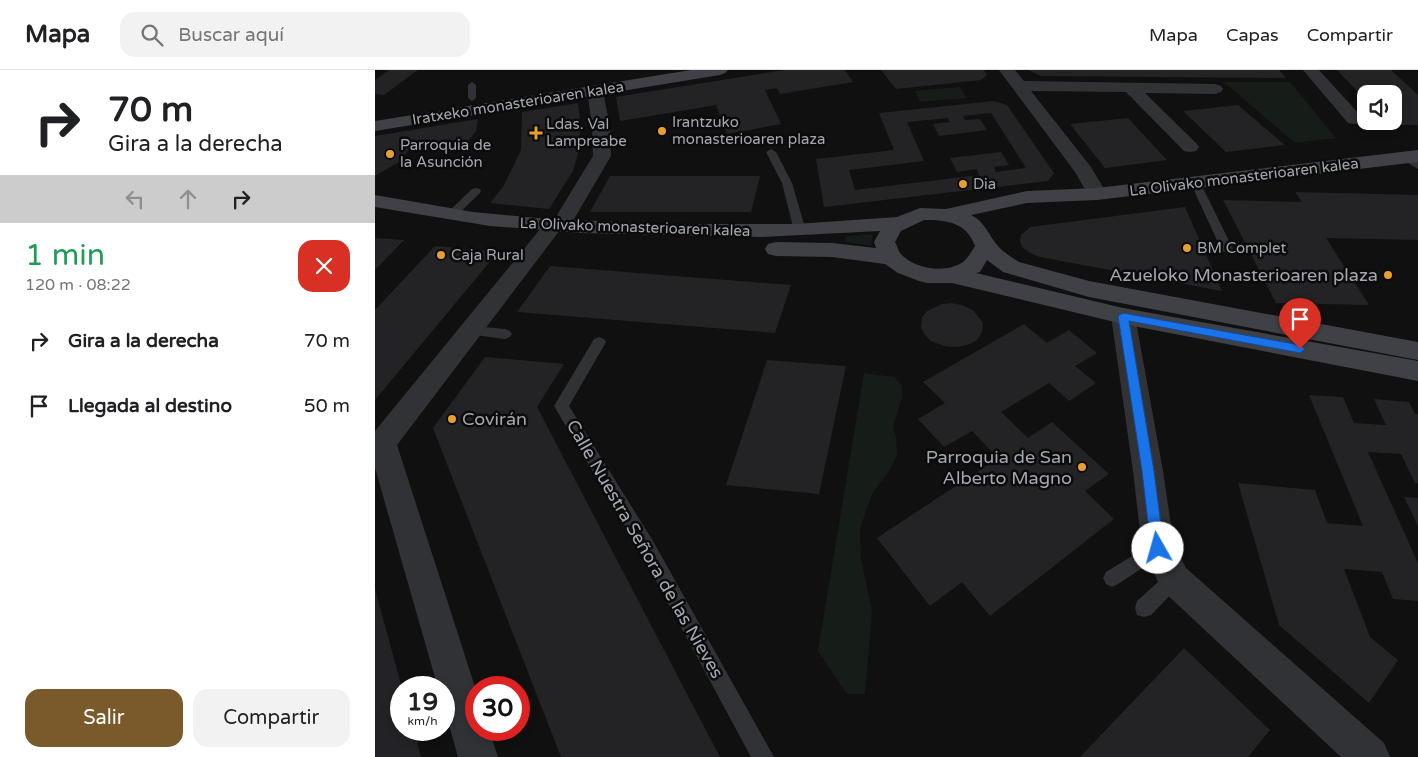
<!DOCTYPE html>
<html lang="es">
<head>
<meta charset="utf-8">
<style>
	:root { --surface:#fff; --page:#f2f2f2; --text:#202124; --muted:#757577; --line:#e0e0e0; --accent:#7a5a2a }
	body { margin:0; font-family:"Varela Round",sans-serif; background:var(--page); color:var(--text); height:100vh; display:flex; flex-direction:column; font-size:19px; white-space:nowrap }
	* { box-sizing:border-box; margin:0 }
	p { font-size:16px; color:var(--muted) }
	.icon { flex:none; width:28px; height:28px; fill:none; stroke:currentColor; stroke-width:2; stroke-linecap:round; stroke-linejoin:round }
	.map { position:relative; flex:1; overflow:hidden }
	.panel { display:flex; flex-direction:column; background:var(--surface); width:375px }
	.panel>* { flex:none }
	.top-card { background:#fff; color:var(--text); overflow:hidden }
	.fabs { position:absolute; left:982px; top:15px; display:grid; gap:10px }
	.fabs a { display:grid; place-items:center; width:45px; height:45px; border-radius:10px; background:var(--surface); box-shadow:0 2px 8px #0003; font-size:25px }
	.speed { position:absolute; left:15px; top:606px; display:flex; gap:10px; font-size:25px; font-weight:700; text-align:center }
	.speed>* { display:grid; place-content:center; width:65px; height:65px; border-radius:50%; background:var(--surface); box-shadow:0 2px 8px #0003; line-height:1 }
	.speed small { font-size:12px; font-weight:400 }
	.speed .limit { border:8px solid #d22; background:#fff; color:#111 }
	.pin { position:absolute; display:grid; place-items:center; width:42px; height:42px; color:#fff; margin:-51px -21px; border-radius:50% 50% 50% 0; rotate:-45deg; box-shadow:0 0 5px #0007 }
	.pin .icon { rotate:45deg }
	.me { position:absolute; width:55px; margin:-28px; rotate:353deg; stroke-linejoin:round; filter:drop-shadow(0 0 4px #0008) }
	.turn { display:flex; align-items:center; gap:18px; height:105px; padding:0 25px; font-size:22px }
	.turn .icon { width:65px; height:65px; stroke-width:2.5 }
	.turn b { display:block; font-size:35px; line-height:42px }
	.lanes { display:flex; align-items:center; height:48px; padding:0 25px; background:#0003; justify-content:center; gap:25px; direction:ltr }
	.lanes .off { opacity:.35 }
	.round { display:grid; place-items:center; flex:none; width:52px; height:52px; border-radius:15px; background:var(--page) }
	.head { display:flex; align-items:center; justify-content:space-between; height:85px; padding:0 25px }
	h1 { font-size:30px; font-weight:600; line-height:38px; color:#1e9e55 }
	.action { display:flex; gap:10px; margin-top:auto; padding:10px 25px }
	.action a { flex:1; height:58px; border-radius:15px; background:var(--accent); color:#fff; font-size:20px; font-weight:600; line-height:58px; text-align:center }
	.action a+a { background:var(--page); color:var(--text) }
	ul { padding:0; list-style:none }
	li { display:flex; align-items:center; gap:15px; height:65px; padding:0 25px }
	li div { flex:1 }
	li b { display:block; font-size:19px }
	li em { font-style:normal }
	header { display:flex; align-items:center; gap:30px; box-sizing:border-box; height:70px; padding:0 25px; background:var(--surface); border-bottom:1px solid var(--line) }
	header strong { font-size:24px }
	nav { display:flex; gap:28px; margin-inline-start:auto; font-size:18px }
	.search { width:350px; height:45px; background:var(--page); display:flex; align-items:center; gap:12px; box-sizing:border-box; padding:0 18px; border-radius:15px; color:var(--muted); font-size:19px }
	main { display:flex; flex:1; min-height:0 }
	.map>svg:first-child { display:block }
	.green { fill:#161c17 }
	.building { fill:#232325; fill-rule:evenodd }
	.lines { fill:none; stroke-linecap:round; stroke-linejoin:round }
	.lane { fill:#313236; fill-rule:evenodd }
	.street { fill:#313236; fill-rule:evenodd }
	.secondary { fill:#3f4146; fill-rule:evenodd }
	.route { fill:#1a73e8; stroke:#114b97 }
	.poi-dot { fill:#e79f32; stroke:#0b0b0c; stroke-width:2 }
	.labels { text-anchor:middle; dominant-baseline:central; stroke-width:5; stroke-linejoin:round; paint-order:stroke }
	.far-street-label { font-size:15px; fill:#a2a7b1; stroke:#0b0b0c }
	.far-poi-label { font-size:15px; fill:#a2a7b1; stroke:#0b0b0c; text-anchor:start }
	.poi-label { font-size:18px; fill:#a2a7b1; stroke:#0b0b0c; text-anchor:end }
	.street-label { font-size:18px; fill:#a2a7b1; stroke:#0b0b0c }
</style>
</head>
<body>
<header>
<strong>Mapa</strong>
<div class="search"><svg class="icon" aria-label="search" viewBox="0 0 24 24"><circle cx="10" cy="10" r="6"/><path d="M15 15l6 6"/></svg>Buscar aquí</div>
<nav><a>Mapa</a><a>Capas</a><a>Compartir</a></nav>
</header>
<main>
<section class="panel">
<div class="top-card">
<div class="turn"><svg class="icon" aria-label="right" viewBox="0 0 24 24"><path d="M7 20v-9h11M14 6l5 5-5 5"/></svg><div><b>70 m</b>Gira a la derecha</div></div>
<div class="lanes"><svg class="icon off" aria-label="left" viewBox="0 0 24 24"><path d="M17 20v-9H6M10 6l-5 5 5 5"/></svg><svg class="icon off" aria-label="ahead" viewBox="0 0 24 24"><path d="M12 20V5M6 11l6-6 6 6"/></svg><svg class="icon" aria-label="right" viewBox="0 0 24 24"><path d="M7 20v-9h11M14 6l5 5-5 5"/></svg></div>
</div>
<div class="head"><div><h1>1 min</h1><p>120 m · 08:22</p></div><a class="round" style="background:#d93025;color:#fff"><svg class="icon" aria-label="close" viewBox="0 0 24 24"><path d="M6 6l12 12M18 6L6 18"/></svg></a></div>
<ul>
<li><svg class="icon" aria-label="right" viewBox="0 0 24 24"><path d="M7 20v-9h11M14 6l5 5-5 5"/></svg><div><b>Gira a la derecha</b></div><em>70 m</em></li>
<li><svg class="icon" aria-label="arrive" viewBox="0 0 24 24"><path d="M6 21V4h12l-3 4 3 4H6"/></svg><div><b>Llegada al destino</b></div><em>50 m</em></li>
</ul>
<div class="action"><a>Salir</a><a>Compartir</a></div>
</section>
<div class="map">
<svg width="1043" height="687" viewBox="0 0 1043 687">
	<rect width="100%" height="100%" fill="#101011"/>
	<!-- green -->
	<path class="green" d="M 849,12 L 915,12 L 961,68 L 920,73 Z
		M 585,17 L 592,28 L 545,32 L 540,21 Z
		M 498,164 L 496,176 L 470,172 L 471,166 Z
		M 489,303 L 519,307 L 527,316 L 527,327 L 518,357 L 521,367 L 522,385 L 516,398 L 497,424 L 485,459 L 486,489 L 497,541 L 490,624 L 472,624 L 443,581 Z"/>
	<!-- building -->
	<path class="building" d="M 14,0 L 43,0 L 9,25 L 0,24 L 0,10 Z
		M 409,0 L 470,0 L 478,12 L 405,24 L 402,18 L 390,20 L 406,54 L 352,64 L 341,35 L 245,51 L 241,27 Z
		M 506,0 L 609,0 L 612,5 L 606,10 L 521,19 Z
		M 653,0 L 904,0 L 911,8 L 666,6 Z
		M 962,0 L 1016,0 L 1043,25 L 1043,55 L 1014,55 L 1011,51 L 1019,51 L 1019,24 L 991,24 L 991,30 Z
		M 619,31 L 632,35 L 679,103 L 673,111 L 449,137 L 441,89 L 519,80 L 504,43 ZM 616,43 L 651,98 L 621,102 L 619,97 L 634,95 L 626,82 L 575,88 L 582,102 L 602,99 L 604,105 L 480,120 L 474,100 L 549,91 L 532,52 L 573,48 L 575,52 L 558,54 L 564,66 L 612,60 L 605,49 L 590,50 L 588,46 Z
		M 203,33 L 205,51 L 205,76 L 198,101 L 174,139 L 115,133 L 128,117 L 146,80 L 147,42 Z
		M 863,35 L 910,75 L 851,82 L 808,41 Z
		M 753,48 L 792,90 L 730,98 L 695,54 Z
		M 103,49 L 101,61 L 90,75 L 37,76 L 24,92 L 0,106 L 0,66 Z
		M 235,106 L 385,106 L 376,142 L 215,142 Z
		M 920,122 L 1043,125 L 1043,170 L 951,168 L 994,235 L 901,233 L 848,130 L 927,132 Z
		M 810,137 L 847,221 L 665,187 L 655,183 L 647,177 L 645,171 L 646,165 L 655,157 Z
		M 0,168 L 29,170 L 0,200 Z
		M 60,176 L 123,182 L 0,330 L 0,240 Z
		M 175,196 L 276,204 L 416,215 L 400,263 L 142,242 Z
		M 576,233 L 587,235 L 598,240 L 608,253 L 607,262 L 602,270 L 595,274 L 583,277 L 569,276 L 556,271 L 549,264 L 546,257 L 547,247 L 552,241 L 567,234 Z
		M 649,254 L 672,273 L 694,260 L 722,283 L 700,296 L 721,313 L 694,331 L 674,313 L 626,342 L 653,368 L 677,352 L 734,404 L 710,421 L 739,449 L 615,546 L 587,512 L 555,536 L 502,468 L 623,388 L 597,361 L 569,377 L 543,349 L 570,333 L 548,312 Z
		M 110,287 L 189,294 L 162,337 L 345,687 L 186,687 L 58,358 Z
		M 392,290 L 471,296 L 444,424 L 351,415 Z
		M 934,325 L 968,327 L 979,353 L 1011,355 L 999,329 L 1034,332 L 1040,344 L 1043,344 L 1043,413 L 1040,413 L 1026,384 L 993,382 L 1043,493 L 1043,531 L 1018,529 L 1007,502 L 969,499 L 995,567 L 1023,590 L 994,633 L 904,555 L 863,413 L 940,420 L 952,453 L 988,456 Z
		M 1029,427 L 1043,428 L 1043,456 Z
		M 0,519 L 27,618 L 26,660 L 39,660 L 46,687 L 0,687 Z
		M 809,578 L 895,660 L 873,687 L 705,687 Z"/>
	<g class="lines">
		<!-- lane -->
		<path class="lane" d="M 97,12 L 101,15 L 101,28 L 97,31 L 93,28 L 93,15 Z
			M 396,79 L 401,82 L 417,113 L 431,161 L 429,163 L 421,163 L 419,161 L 407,113 L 391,82 Z
			M 1032,85 L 1043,91 L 1043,99 L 1028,90 L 1027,88 Z
			M 821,111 L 826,114 L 858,179 L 856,182 L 848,182 L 846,179 L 816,114 Z
			M 101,118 L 105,119 L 106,121 L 105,123 L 80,147 L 72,147 L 70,145 L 72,143 L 97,119 Z
			M 97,256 L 130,259 L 135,261 L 137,264 L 135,267 L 130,269 L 92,264 L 90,261 L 92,258 Z
			M 224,267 L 229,269 L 231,272 L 194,336 L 278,471 L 399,687 L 376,687 L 266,483 L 179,336 L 219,269 Z
			M 783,470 L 789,472 L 792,478 L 789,484 L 743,514 L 737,517 L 731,514 L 728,508 L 731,502 Z
			M 799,500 L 805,503 L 808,509 L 805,515 L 776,545 L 769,547 L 762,545 L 760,538 L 762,531 L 793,503 Z"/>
		<!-- street -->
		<path class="street" d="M 624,0 L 640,0 L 649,11 L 840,14 L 846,16 L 848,19 L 846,22 L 840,24 L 770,23 L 821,73 L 824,77 L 821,81 L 815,82 L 809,81 L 751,22 L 656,21 L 716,97 L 732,124 L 729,128 L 722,130 L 715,128 L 700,102 Z
			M 928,0 L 944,0 L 985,45 L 988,49 L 985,53 L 979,54 L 973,53 Z
			M 221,22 L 227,24 L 229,27 L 235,56 L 236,86 L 199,149 L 192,151 L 185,149 L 182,145 L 218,86 L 217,56 L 213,27 L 215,24 Z
			M 178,150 L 185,152 L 188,156 L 185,160 L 22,375 L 101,620 L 101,660 L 114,660 L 123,687 L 83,687 L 69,637 L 69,618 L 63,618 L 0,398 L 0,361 L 171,152 Z
			M 748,238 L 757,240 L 760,246 L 788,401 L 799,475 L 811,498 L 1009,673 L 1015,687 L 966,687 L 787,520 L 767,478 L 758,401 L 736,246 L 739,240 Z"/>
		<!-- secondary -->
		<path class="secondary" d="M 316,0 L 353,0 L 350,3 L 345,5 L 0,61 L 0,51 Z
			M 1043,80 L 1043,92 L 722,130 L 652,133 L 596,145 C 610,152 613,164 622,175 C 628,182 636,187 644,192 L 714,211 L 1043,272 L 1043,290 L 714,227 L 628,202 L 612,190 L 605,202 L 601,203 L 748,238 L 1043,291 L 1043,311 L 748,254 L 577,213 L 552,213 L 544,211 L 523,203 L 510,194 L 457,187 L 401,186 L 393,184 L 390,179 L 393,174 L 401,172 L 457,173 L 501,178 L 499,172 L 505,161 L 387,167 L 207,163 L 115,156 L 0,137 L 0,125 L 98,142 L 161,148 L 286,154 L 421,154 L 522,147 L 545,138 L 571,139 L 652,121 L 722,118 ZM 549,150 C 572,150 591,152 600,176 C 597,181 593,188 588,192 C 571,204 538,199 525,183 C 523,180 522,175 520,172 L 526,161 Z"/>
	</g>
	<!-- route -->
	<path class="route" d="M 748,243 L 925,275 L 930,279 L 925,283 L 754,251 L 779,401 L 789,478 L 787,483 L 783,484 L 778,483 L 776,478 L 767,401 L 743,246 Z"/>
	<!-- markers -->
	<g class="poi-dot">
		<circle cx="287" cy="61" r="5"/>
		<path d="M158.5 55.5h5v5h5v5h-5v5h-5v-5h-5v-5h5z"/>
		<circle cx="15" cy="84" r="5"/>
		<circle cx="588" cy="114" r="5"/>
		<circle cx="812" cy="178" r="5"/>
		<circle cx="66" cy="185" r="5"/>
		<circle cx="1013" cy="205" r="5"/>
		<circle cx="77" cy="349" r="5"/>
		<circle cx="707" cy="397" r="5"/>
	</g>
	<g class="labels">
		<!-- far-street labels -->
		<g class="far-street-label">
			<text transform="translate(143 33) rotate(-9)">Iratxeko monasterioaren kalea</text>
			<text transform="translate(869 107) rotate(-7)">La Olivako monasterioaren kalea</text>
			<text transform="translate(260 157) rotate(2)">La Olivako monasterioaren kalea</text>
		</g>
		<!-- far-poi labels -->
		<g class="far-poi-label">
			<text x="297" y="52">Irantzuko<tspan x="297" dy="17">monasterioaren plaza</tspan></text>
			<text x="171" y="54">Ldas. Val<tspan x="171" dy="17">Lampreabe</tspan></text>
			<text x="25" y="75">Parroquia de<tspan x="25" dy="17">la Asunción</tspan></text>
			<text x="598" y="114">Dia</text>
			<text x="822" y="178">BM Complet</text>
			<text x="76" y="185">Caja Rural</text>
		</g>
		<!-- poi labels -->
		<g class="poi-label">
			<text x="1003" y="205">Azueloko Monasterioaren plaza</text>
			<text x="87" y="349" text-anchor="start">Covirán</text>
			<text x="697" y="387">Parroquia de San<tspan x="697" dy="21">Alberto Magno</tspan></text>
		</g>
		<!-- street labels -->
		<g class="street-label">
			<text transform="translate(270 479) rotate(60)">Calle Nuestra Señora de las Nieves</text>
		</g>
	</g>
</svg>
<div class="fabs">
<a><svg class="icon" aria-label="sound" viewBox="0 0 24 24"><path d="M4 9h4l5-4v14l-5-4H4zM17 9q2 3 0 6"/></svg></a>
</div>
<div class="speed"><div>19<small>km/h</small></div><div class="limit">30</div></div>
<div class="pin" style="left:925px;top:279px;background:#d93025"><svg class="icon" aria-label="arrive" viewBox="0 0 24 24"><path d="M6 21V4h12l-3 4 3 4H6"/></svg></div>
<svg class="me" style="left:783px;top:478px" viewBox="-20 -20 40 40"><circle r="19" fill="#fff"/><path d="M0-13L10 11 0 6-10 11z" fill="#1a73e8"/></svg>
</div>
</main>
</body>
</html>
